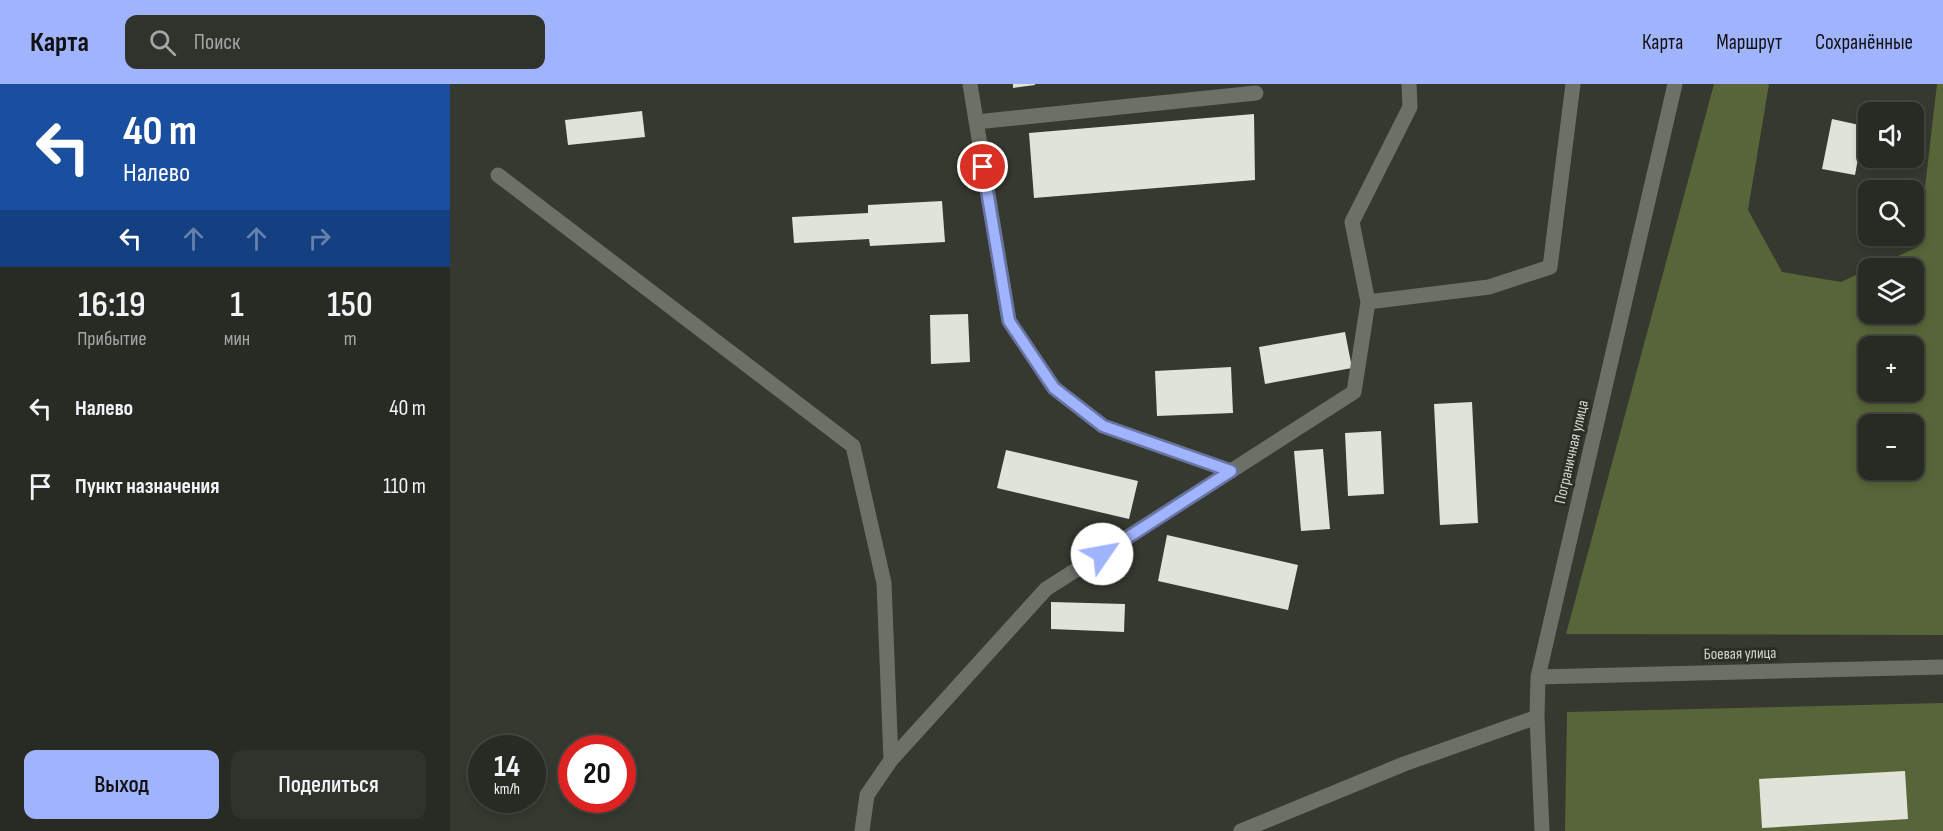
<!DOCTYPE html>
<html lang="ru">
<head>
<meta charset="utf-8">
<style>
	:root { --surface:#282b24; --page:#30332c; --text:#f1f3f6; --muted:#a5a7a6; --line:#444741; --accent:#a0b3fd }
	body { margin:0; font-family:"Sofia Sans Condensed",sans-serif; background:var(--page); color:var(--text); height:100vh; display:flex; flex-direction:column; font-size:22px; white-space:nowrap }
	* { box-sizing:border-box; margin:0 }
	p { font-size:20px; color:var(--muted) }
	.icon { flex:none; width:33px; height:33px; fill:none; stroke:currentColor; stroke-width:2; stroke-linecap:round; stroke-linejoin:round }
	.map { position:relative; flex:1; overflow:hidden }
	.drawer { display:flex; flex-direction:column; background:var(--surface); width:450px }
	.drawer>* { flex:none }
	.hud { background:#1a4fa0; color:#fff; overflow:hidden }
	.controls { position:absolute; left:1408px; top:18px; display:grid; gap:12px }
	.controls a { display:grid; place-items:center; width:66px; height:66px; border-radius:12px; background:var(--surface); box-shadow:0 3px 9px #0003,0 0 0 2px var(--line); font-size:30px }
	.speed { position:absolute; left:18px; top:651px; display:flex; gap:12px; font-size:30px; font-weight:700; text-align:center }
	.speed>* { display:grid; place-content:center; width:78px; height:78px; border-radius:50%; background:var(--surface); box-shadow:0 3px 9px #0003,0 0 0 2px var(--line); line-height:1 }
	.speed small { font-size:15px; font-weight:400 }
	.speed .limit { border:9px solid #d22; background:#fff; color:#111 }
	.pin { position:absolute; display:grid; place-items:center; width:51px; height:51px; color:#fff; margin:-26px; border:3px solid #fff; border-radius:50%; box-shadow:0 2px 6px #0007 }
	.me { position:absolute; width:66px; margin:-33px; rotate:57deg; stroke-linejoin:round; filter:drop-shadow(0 0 4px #0008) }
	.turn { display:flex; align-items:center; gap:21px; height:126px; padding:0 24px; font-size:27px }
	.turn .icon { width:78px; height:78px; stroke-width:2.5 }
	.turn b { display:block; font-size:42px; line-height:51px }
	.lanes { display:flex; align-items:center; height:57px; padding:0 24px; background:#0003; justify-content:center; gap:30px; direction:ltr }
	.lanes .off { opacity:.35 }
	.eta { display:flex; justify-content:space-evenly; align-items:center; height:102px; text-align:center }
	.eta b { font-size:36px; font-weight:600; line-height:42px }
	.cta { display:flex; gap:12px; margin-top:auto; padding:12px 24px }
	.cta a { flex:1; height:69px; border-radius:12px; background:var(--accent); color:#111; font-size:24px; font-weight:600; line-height:69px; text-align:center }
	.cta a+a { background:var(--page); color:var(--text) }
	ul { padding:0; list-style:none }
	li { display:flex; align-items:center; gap:18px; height:78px; padding:0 24px }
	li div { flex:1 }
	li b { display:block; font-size:22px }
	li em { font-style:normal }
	header { display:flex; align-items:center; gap:36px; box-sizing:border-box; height:84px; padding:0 30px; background:var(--accent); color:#111 }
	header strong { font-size:28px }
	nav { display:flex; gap:33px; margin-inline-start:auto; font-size:21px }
	.search { width:420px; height:54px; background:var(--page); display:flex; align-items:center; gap:15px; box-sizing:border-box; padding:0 21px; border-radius:12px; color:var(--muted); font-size:22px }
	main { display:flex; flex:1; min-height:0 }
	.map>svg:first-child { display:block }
	.green { fill:#576538; fill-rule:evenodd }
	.building { fill:#dfe3d8 }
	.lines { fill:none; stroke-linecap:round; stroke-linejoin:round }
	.minor { stroke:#6c7066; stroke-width:15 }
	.route-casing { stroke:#6874a4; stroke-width:15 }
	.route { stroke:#a0b3fd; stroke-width:10 }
	.labels { text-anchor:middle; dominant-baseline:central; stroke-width:6; stroke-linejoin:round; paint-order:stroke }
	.street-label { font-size:16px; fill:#d3d5d0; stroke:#2c2f26 }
</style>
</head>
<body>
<header>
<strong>Карта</strong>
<div class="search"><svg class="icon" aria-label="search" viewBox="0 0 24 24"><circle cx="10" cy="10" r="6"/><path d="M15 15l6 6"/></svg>Поиск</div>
<nav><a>Карта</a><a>Маршрут</a><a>Сохранённые</a></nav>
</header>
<main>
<section class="drawer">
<div class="hud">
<div class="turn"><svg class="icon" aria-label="left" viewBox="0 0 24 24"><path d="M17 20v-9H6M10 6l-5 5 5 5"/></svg><div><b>40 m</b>Налево</div></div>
<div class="lanes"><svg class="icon" aria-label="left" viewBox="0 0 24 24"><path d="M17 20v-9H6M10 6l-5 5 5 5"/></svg><svg class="icon off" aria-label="ahead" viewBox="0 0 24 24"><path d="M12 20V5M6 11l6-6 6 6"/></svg><svg class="icon off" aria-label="ahead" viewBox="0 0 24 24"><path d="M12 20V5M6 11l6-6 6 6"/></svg><svg class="icon off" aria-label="right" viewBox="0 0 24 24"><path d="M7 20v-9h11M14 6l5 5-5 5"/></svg></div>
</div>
<div class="eta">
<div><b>16:19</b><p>Прибытие</p></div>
<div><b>1</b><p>мин</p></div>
<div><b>150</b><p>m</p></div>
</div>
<ul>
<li><svg class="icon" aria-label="left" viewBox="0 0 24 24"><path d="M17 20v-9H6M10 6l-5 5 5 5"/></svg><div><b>Налево</b></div><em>40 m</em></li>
<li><svg class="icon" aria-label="arrive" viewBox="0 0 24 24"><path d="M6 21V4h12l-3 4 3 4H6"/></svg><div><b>Пункт назначения</b></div><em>110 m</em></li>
</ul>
<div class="cta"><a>Выход</a><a>Поделиться</a></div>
</section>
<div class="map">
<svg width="1493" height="747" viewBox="0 0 1493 747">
	<rect width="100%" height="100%" fill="#363930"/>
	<!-- green -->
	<path class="green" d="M 1264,0 L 1319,0 L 1298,126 L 1332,188 L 1391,198 L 1419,185 L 1419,230 L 1464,230 L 1464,184 L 1421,184 L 1468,163 L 1487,0 L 1493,0 L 1493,551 L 1116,550 ZM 1419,262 L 1464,262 L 1464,308 L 1419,308 ZM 1419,340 L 1464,340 L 1464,386 L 1419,386 Z
		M 1493,619 L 1493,747 L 1115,747 L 1117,628 Z"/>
	<!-- building -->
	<path class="building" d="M 563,0 L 585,0 L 585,1 L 563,4 Z
		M 192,27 L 195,53 L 118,61 L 115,36 Z
		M 804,30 L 805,96 L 584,114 L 579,49 Z
		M 1382,35 L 1414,42 L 1405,91 L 1372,85 Z
		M 492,117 L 495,158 L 420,162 L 419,155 L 344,159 L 342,133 L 418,129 L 418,121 Z
		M 518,230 L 520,278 L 481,280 L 480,231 Z
		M 895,248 L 902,284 L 815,300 L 809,263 Z
		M 781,283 L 783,329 L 707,332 L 705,287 Z
		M 1022,318 L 1028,439 L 990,441 L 984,320 Z
		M 931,347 L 934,410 L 898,412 L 895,349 Z
		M 873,365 L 880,445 L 851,447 L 844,367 Z
		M 556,366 L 688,397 L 679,435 L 547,404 Z
		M 717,451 L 848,481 L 838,526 L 708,497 Z
		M 601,518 L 675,520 L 674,548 L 601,545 Z
		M 1455,687 L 1458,735 L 1312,744 L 1309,695 Z"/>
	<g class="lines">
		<!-- minor -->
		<path class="minor" d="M 520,0 L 559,237 L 604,304 L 653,342 L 781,387 L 904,308 L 918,218 L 902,138 L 960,23 L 959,0
			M 526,38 L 806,9
			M 48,91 L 403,362 L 434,499 L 441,676 L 417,711 L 412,747
			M 918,218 L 1039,203 L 1100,183 L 1123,0
			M 1088,593 L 1493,583
			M 441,676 L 596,505 L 781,387
			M 791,747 L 954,680 L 1087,633
			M 1092,747 L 1087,633 L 1088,593 L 1225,0"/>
	</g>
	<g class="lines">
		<defs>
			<path id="route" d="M 533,83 L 559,237 L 604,304 L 653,342 L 781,387 L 652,470"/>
		</defs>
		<!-- route casing -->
		<use href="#route" class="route-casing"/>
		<!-- route -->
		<use href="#route" class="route"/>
	</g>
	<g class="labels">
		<!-- street labels -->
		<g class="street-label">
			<text transform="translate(1122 368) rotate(-77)">Пограничная улица</text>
			<text transform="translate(1290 570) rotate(-1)">Боевая улица</text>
		</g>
	</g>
</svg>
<div class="controls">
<a><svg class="icon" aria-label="sound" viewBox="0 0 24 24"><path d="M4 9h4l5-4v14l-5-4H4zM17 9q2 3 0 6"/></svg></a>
<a><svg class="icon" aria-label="search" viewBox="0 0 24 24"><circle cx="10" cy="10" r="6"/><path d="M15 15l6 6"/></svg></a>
<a><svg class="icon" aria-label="layers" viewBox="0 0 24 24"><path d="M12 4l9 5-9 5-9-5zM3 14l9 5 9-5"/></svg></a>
<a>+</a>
<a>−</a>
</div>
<div class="speed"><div>14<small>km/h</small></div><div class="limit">20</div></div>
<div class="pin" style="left:533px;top:83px;background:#d93025"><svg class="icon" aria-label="arrive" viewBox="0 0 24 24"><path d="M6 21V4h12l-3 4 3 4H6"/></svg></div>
<svg class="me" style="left:652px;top:470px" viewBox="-20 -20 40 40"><circle r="19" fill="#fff"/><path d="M0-13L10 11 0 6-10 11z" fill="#a0b3fd"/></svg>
</div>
</main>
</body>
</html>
